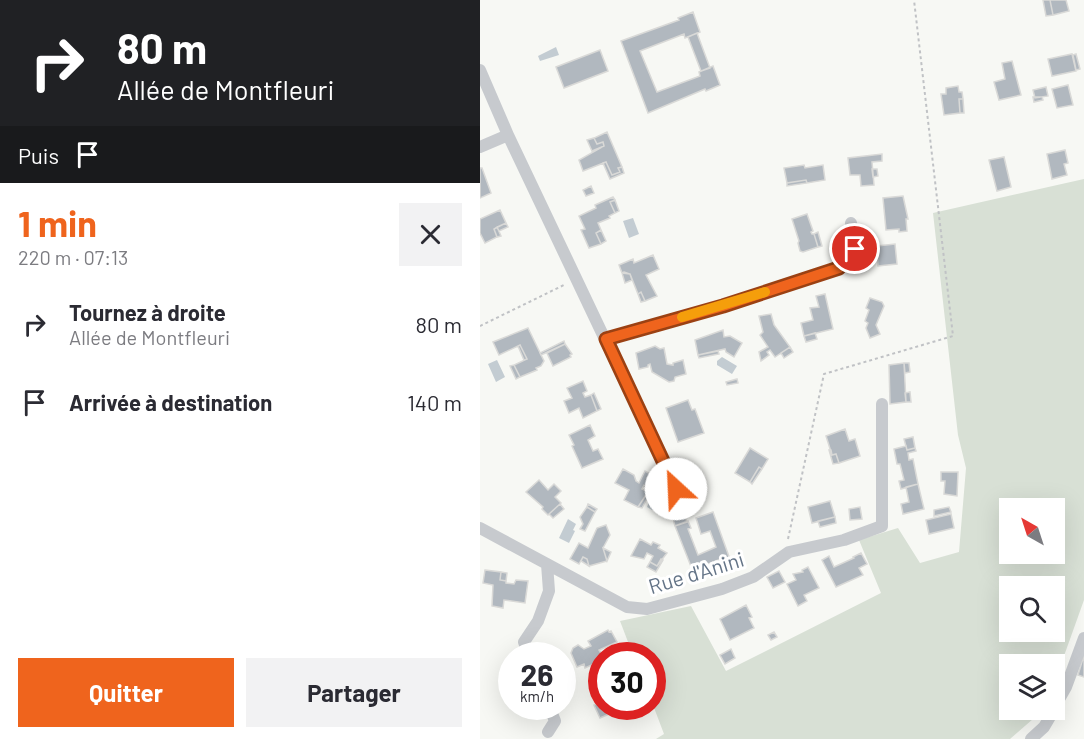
<!DOCTYPE html>
<html lang="fr">
<head>
<meta charset="utf-8">
<style>
	:root { --surface:#fff; --page:#f2f2f3; --text:#2b2b33; --muted:#7c7c81; --accent:#ef641d }
	body { margin:0; font-family:Barlow,sans-serif; background:var(--page); color:var(--text); height:100vh; display:flex; flex-direction:column; font-size:22px; white-space:nowrap }
	* { box-sizing:border-box; margin:0 }
	p { font-size:20px; color:var(--muted) }
	.icon { flex:none; width:33px; height:33px; fill:none; stroke:currentColor; stroke-width:2; stroke-linecap:round; stroke-linejoin:round }
	.map { position:relative; flex:1; overflow:hidden }
	.sheet { display:flex; flex-direction:column; background:var(--surface); width:480px }
	.sheet>* { flex:none }
	.hud { background:#202124; color:#fff; overflow:hidden }
	.needle { width:39px; rotate:321deg }
	.tools { position:absolute; left:519px; top:498px; display:grid; gap:12px }
	.tools a { display:grid; place-items:center; width:66px; height:66px; border-radius:0px; background:var(--surface); box-shadow:0 6px 24px #0002; font-size:30px }
	.speed { position:absolute; left:18px; top:642px; display:flex; gap:12px; font-size:30px; font-weight:700; text-align:center }
	.speed>* { display:grid; place-content:center; width:78px; height:78px; border-radius:50%; background:var(--surface); box-shadow:0 6px 24px #0002; line-height:1 }
	.speed small { font-size:15px; font-weight:400 }
	.speed .limit { border:9px solid #d22; background:#fff; color:#111 }
	.pin { position:absolute; display:grid; place-items:center; width:51px; height:51px; color:#fff; margin:-26px; border:3px solid #fff; border-radius:50%; box-shadow:0 2px 6px #0007 }
	.me { position:absolute; width:66px; margin:-33px; rotate:335deg; stroke-linejoin:round; filter:drop-shadow(0 0 4px #0008) }
	.turn { display:flex; align-items:center; gap:21px; height:126px; padding:0 18px; font-size:27px }
	.turn .icon { width:78px; height:78px; stroke-width:2.5 }
	.turn b { display:block; font-size:42px; line-height:51px }
	.then { display:flex; align-items:center; height:57px; padding:0 18px; background:#0003; gap:12px; font-size:22px }
	.round { display:grid; place-items:center; flex:none; width:63px; height:63px; border-radius:0px; background:var(--page) }
	.summary { display:flex; align-items:center; justify-content:space-between; height:102px; padding:0 18px }
	h1 { font-size:36px; font-weight:700; line-height:45px; color:var(--accent) }
	.cta { display:flex; gap:12px; margin-top:auto; padding:12px 18px }
	.cta a { flex:1; height:69px; border-radius:0px; background:var(--accent); color:#fff; font-size:24px; font-weight:700; line-height:69px; text-align:center }
	.cta a+a { background:var(--page); color:var(--text) }
	ul { padding:0; list-style:none }
	li { display:flex; align-items:center; gap:18px; height:78px; padding:0 18px }
	li div { flex:1 }
	li b { display:block; font-size:22px }
	li em { font-style:normal }
	main { display:flex; flex:1; min-height:0 }
	.map>svg:first-child { display:block }
	.green { fill:#d8e0d5; fill-rule:evenodd }
	.water { fill:#c3ccd2 }
	.building { fill:#b1b8bf; stroke:#d9d9d7; stroke-width:1.5 }
	.lines { fill:none; stroke-linecap:round; stroke-linejoin:round }
	.path { stroke:#c0c2c5; stroke-width:2; stroke-dasharray:3 3; stroke-linecap:butt }
	.minor { stroke:#c7cace; stroke-width:12 }
	.route-casing { stroke:#9b4113; stroke-width:15 }
	.route { stroke:#ef641d; stroke-width:10 }
	.slow { stroke:#f59e0b; stroke-width:10 }
	.labels { text-anchor:middle; dominant-baseline:central; stroke-width:6; stroke-linejoin:round; paint-order:stroke }
	.street-label { font-size:21px; fill:#647487; stroke:#fff }
</style>
</head>
<body>
<main>
<section class="sheet">
<div class="hud">
<div class="turn"><svg class="icon" aria-label="right" viewBox="0 0 24 24"><path d="M7 20v-9h11M14 6l5 5-5 5"/></svg><div><b>80 m</b>Allée de Montfleuri</div></div>
<div class="then">Puis<svg class="icon" aria-label="arrive" viewBox="0 0 24 24"><path d="M6 21V4h12l-3 4 3 4H6"/></svg></div>
</div>
<div class="summary"><div><h1>1 min</h1><p>220 m · 07:13</p></div><a class="round"><svg class="icon" aria-label="close" viewBox="0 0 24 24"><path d="M6 6l12 12M18 6L6 18"/></svg></a></div>
<ul>
<li><svg class="icon" aria-label="right" viewBox="0 0 24 24"><path d="M7 20v-9h11M14 6l5 5-5 5"/></svg><div><b>Tournez à droite</b><p>Allée de Montfleuri</p></div><em>80 m</em></li>
<li><svg class="icon" aria-label="arrive" viewBox="0 0 24 24"><path d="M6 21V4h12l-3 4 3 4H6"/></svg><div><b>Arrivée à destination</b></div><em>140 m</em></li>
</ul>
<div class="cta"><a>Quitter</a><a>Partager</a></div>
</section>
<div class="map">
<svg width="604" height="739" viewBox="0 0 604 739">
	<rect width="100%" height="100%" fill="#f7f8f4"/>
	<!-- green -->
	<path class="green" d="M 604,179 L 604,600 L 575,681 L 574,664 L 530,664 L 530,710 L 558,710 L 553,719 L 530,739 L 176,739 L 184,734 L 173,705 L 172,656 L 153,655 L 140,621 L 211,606 L 246,671 L 401,593 L 379,540 L 418,528 L 440,563 L 479,552 L 486,468 L 478,435 L 453,213 ZM 530,508 L 574,508 L 574,554 L 530,554 ZM 530,586 L 574,586 L 574,632 L 530,632 Z"/>
	<!-- water -->
	<path class="water" d="M 76,47 L 79,55 L 60,61 L 58,56 Z
		M 153,218 L 159,234 L 149,238 L 143,221 Z
		M 242,357 L 257,366 L 252,374 L 237,365 L 237,361 Z
		M 17,360 L 25,377 L 16,382 L 8,364 Z
		M 174,491 L 183,496 L 176,509 L 172,510 L 167,507 Z
		M 88,519 L 96,524 L 93,530 L 95,531 L 89,543 L 79,538 Z"/>
	<!-- building -->
	<path class="building" d="M 563,0 L 570,0 L 573,15 L 566,16 Z
		M 570,0 L 586,0 L 589,11 L 573,15 Z
		M 213,12 L 220,32 L 205,38 L 204,34 L 160,51 L 177,92 L 220,76 L 219,72 L 233,66 L 240,85 L 226,91 L 225,89 L 168,113 L 141,41 L 199,20 L 198,18 Z
		M 217,33 L 230,68 L 221,71 L 208,37 Z
		M 120,50 L 128,71 L 84,88 L 76,67 Z
		M 592,54 L 596,71 L 572,76 L 568,59 Z
		M 596,54 L 600,69 L 596,70 L 593,55 Z
		M 532,61 L 541,95 L 519,100 L 514,82 L 525,79 L 522,63 Z
		M 588,85 L 593,105 L 577,108 L 572,89 Z
		M 478,86 L 479,92 L 482,92 L 483,99 L 479,99 L 480,113 L 464,115 L 461,94 L 466,94 L 466,88 Z
		M 566,87 L 568,96 L 555,98 L 553,90 Z
		M 553,97 L 562,97 L 563,100 L 554,102 Z
		M 479,99 L 483,99 L 484,113 L 480,113 Z
		M 127,132 L 142,167 L 138,168 L 140,172 L 132,175 L 126,162 L 103,171 L 99,160 L 124,146 L 123,142 L 117,144 L 114,138 Z
		M 114,138 L 117,144 L 123,142 L 124,146 L 112,151 L 107,140 Z
		M 585,150 L 588,163 L 584,164 L 587,175 L 572,179 L 567,154 Z
		M 402,154 L 402,161 L 392,162 L 394,185 L 381,186 L 380,175 L 370,175 L 368,158 Z
		M 524,157 L 531,187 L 517,191 L 509,160 Z
		M 126,162 L 132,175 L 140,172 L 138,168 L 142,167 L 144,173 L 130,179 L 123,163 Z
		M 324,165 L 325,168 L 343,165 L 345,180 L 327,183 L 326,180 L 307,183 L 304,168 Z
		M 0,168 L 2,168 L 11,193 L 0,198 Z
		M 392,169 L 397,169 L 398,176 L 393,177 Z
		M 326,180 L 327,183 L 307,186 L 307,183 Z
		M 111,186 L 114,193 L 106,196 L 103,190 Z
		M 423,196 L 428,219 L 426,219 L 427,231 L 419,232 L 419,229 L 406,230 L 403,198 Z
		M 133,197 L 135,200 L 130,202 L 135,213 L 129,216 L 130,218 L 118,223 L 121,230 L 116,233 L 121,244 L 109,248 L 101,230 L 105,229 L 99,216 L 116,208 L 115,205 Z
		M 135,200 L 139,211 L 135,213 L 130,202 Z
		M 20,210 L 26,223 L 14,229 L 17,237 L 5,243 L 0,233 L 0,219 Z
		M 327,214 L 333,231 L 331,232 L 332,234 L 334,234 L 338,247 L 323,252 L 320,251 L 318,243 L 319,241 L 312,219 Z
		M 26,223 L 28,227 L 19,231 L 17,227 Z
		M 17,227 L 21,236 L 17,237 L 14,229 Z
		M 121,230 L 126,241 L 121,244 L 116,233 Z
		M 338,232 L 342,246 L 338,247 L 334,234 Z
		M 415,244 L 417,264 L 398,266 L 397,246 Z
		M 173,255 L 179,269 L 166,275 L 177,296 L 165,301 L 161,292 L 158,294 L 150,274 L 142,273 L 139,265 L 153,259 L 154,263 Z
		M 144,272 L 150,274 L 152,280 L 145,283 L 142,273 Z
		M 161,292 L 165,301 L 161,302 L 158,294 Z
		M 345,294 L 353,329 L 324,336 L 321,323 L 333,320 L 330,308 L 339,307 L 336,296 Z
		M 390,298 L 402,302 L 404,306 L 396,325 L 400,334 L 390,338 L 386,328 L 388,323 L 385,321 L 389,310 L 386,308 Z
		M 291,314 L 294,325 L 310,347 L 295,357 L 290,350 L 287,352 L 289,355 L 281,361 L 279,352 L 288,347 L 280,335 L 283,332 L 279,316 Z
		M 48,328 L 64,361 L 61,366 L 56,368 L 57,370 L 40,377 L 34,365 L 47,359 L 40,345 L 19,355 L 13,342 Z
		M 243,330 L 244,337 L 250,336 L 262,343 L 254,357 L 246,352 L 245,349 L 218,355 L 215,340 Z
		M 335,333 L 337,339 L 326,342 L 324,336 Z
		M 84,341 L 85,344 L 61,355 L 60,353 Z
		M 85,344 L 92,354 L 90,355 L 91,357 L 73,366 L 67,353 Z
		M 40,345 L 47,359 L 44,360 L 38,346 Z
		M 175,346 L 180,349 L 184,348 L 187,364 L 193,365 L 193,363 L 203,360 L 206,374 L 195,377 L 194,381 L 189,382 L 172,372 L 170,364 L 168,365 L 168,367 L 159,369 L 156,353 Z
		M 310,347 L 313,352 L 304,358 L 301,353 Z
		M 238,351 L 239,354 L 219,358 L 218,355 Z
		M 424,363 L 426,402 L 410,404 L 409,365 Z
		M 424,363 L 429,363 L 430,372 L 425,373 Z
		M 34,365 L 40,377 L 36,379 L 30,366 Z
		M 257,379 L 258,383 L 247,385 L 246,382 Z
		M 103,381 L 107,391 L 103,393 L 105,397 L 111,395 L 117,411 L 103,418 L 99,408 L 89,413 L 84,401 L 92,398 L 87,388 Z
		M 430,392 L 431,402 L 426,402 L 425,393 Z
		M 114,393 L 121,409 L 117,411 L 111,395 Z
		M 208,400 L 212,410 L 215,409 L 224,433 L 198,442 L 186,408 Z
		M 110,425 L 115,436 L 108,440 L 113,451 L 118,449 L 123,459 L 102,468 L 92,446 L 94,445 L 89,435 Z
		M 365,429 L 369,441 L 375,439 L 380,456 L 359,463 L 356,454 L 352,455 L 346,436 Z
		M 433,437 L 435,448 L 427,450 L 424,439 Z
		M 426,446 L 427,450 L 435,448 L 436,451 L 428,453 L 429,460 L 433,459 L 438,484 L 421,489 L 419,481 L 424,480 L 420,464 L 417,464 L 414,449 Z
		M 270,448 L 288,459 L 282,469 L 279,467 L 270,482 L 255,473 Z
		M 349,450 L 351,450 L 352,455 L 356,454 L 359,463 L 353,464 Z
		M 279,467 L 282,469 L 272,484 L 270,482 Z
		M 143,469 L 154,475 L 156,481 L 159,483 L 165,471 L 174,476 L 169,488 L 164,485 L 162,489 L 168,492 L 158,507 L 144,500 L 149,490 L 135,483 Z
		M 461,472 L 478,472 L 477,496 L 464,494 L 465,481 L 461,481 Z
		M 59,480 L 68,490 L 74,484 L 81,491 L 75,497 L 81,503 L 68,515 L 62,509 L 63,507 L 46,492 Z
		M 438,484 L 444,509 L 423,514 L 421,504 L 429,502 L 426,487 Z
		M 168,492 L 170,493 L 162,508 L 158,507 Z
		M 350,501 L 355,517 L 332,523 L 328,507 Z
		M 80,504 L 84,509 L 73,518 L 69,514 Z
		M 108,504 L 117,509 L 115,512 L 107,507 Z
		M 107,507 L 115,512 L 105,531 L 100,529 L 103,524 L 100,517 Z
		M 380,507 L 382,519 L 370,520 L 369,509 Z
		M 469,507 L 471,512 L 454,516 L 454,510 Z
		M 233,512 L 252,565 L 244,569 L 241,559 L 223,566 L 226,575 L 216,579 L 195,526 L 208,521 L 211,528 L 208,529 L 218,555 L 236,547 L 230,531 L 221,534 L 216,518 Z
		M 471,514 L 474,528 L 449,534 L 446,520 Z
		M 204,515 L 207,522 L 195,526 L 193,519 Z
		M 355,517 L 356,523 L 340,527 L 338,521 Z
		M 126,525 L 130,535 L 123,548 L 127,561 L 109,566 L 107,559 L 103,557 L 99,564 L 90,559 L 99,543 L 108,548 L 117,528 Z
		M 160,539 L 171,545 L 173,542 L 180,545 L 178,548 L 187,553 L 177,566 L 170,562 L 173,556 L 167,553 L 164,559 L 151,556 Z
		M 123,548 L 131,552 L 127,561 Z
		M 381,553 L 387,564 L 379,568 L 383,575 L 356,587 L 342,560 L 349,556 L 354,567 L 374,558 L 373,557 Z
		M 103,557 L 107,559 L 109,566 L 101,561 Z
		M 181,559 L 183,560 L 176,572 L 167,567 L 170,562 L 177,566 Z
		M 328,567 L 339,588 L 324,595 L 327,601 L 318,606 L 307,584 L 316,580 L 313,574 L 323,572 L 322,570 Z
		M 5,570 L 21,572 L 20,580 L 26,581 L 26,583 L 34,584 L 36,580 L 48,581 L 45,603 L 24,600 L 23,608 L 12,606 L 13,585 L 3,583 Z
		M 299,571 L 305,582 L 293,588 L 287,577 Z
		M 21,572 L 27,573 L 26,581 L 20,580 Z
		M 266,605 L 272,617 L 269,618 L 274,628 L 250,640 L 240,619 Z
		M 128,630 L 129,632 L 131,631 L 137,642 L 119,650 L 122,655 L 126,654 L 127,656 L 122,656 L 122,665 L 118,662 L 105,668 L 104,664 L 97,667 L 91,653 L 93,648 L 98,645 L 104,649 L 111,646 L 108,641 Z
		M 294,632 L 297,637 L 291,640 L 288,635 Z
		M 251,649 L 255,658 L 245,664 L 240,655 Z
		M 604,655 L 604,677 L 598,675 Z
		M 122,701 L 122,706 L 148,706 L 145,714 L 136,711 L 120,718 L 114,705 Z"/>
	<g class="lines">
		<!-- path -->
		<path class="path" d="M 0,326 L 86,284
			M 308,539 L 344,374 L 473,336 L 434,0"/>
		<!-- minor -->
		<path class="minor" d="M 0,70 L 28,135 L 0,147
			M 28,135 L 196,489
			M 126,339 L 243,306 L 359,268 L 375,249 L 371,223
			M 0,528 L 147,607 L 167,609 L 242,589 L 273,577 L 309,552 L 364,540 L 402,526 L 402,404
			M 49,656 L 44,642 L 58,621 L 69,591 L 67,564
			M 574,708 L 586,687 L 604,638
			M 68,732 L 75,721 L 69,706
			M 551,739 L 564,727 L 574,710"/>
	</g>
	<g class="lines">
		<defs>
			<path id="route" d="M 196,489 L 126,339 L 243,306 L 359,268 L 375,249"/>
		</defs>
		<!-- route casing -->
		<use href="#route" class="route-casing"/>
		<!-- route -->
		<use href="#route" class="route"/>
		<!-- slow -->
		<path class="slow" d="M 202,317 L 285,292"/>
	</g>
	<g class="labels">
		<!-- street labels -->
		<g class="street-label">
			<text transform="translate(216 572) rotate(-17)">Rue d'Anini</text>
		</g>
	</g>
</svg>
<div class="tools">
<a><svg class="needle" viewBox="-14 -14 28 28"><path d="M0-13l5 13h-10z" fill="#e53935"/><path d="M0 13l5-13h-10z" fill="#7c7c81"/></svg></a>
<a><svg class="icon" aria-label="search" viewBox="0 0 24 24"><circle cx="10" cy="10" r="6"/><path d="M15 15l6 6"/></svg></a>
<a><svg class="icon" aria-label="layers" viewBox="0 0 24 24"><path d="M12 4l9 5-9 5-9-5zM3 14l9 5 9-5"/></svg></a>
</div>
<div class="speed"><div>26<small>km/h</small></div><div class="limit">30</div></div>
<div class="pin" style="left:375px;top:249px;background:#d93025"><svg class="icon" aria-label="arrive" viewBox="0 0 24 24"><path d="M6 21V4h12l-3 4 3 4H6"/></svg></div>
<svg class="me" style="left:196px;top:489px" viewBox="-20 -20 40 40"><circle r="19" fill="#fff"/><path d="M0-13L10 11 0 6-10 11z" fill="#ef641d"/></svg>
</div>
</main>
</body>
</html>
